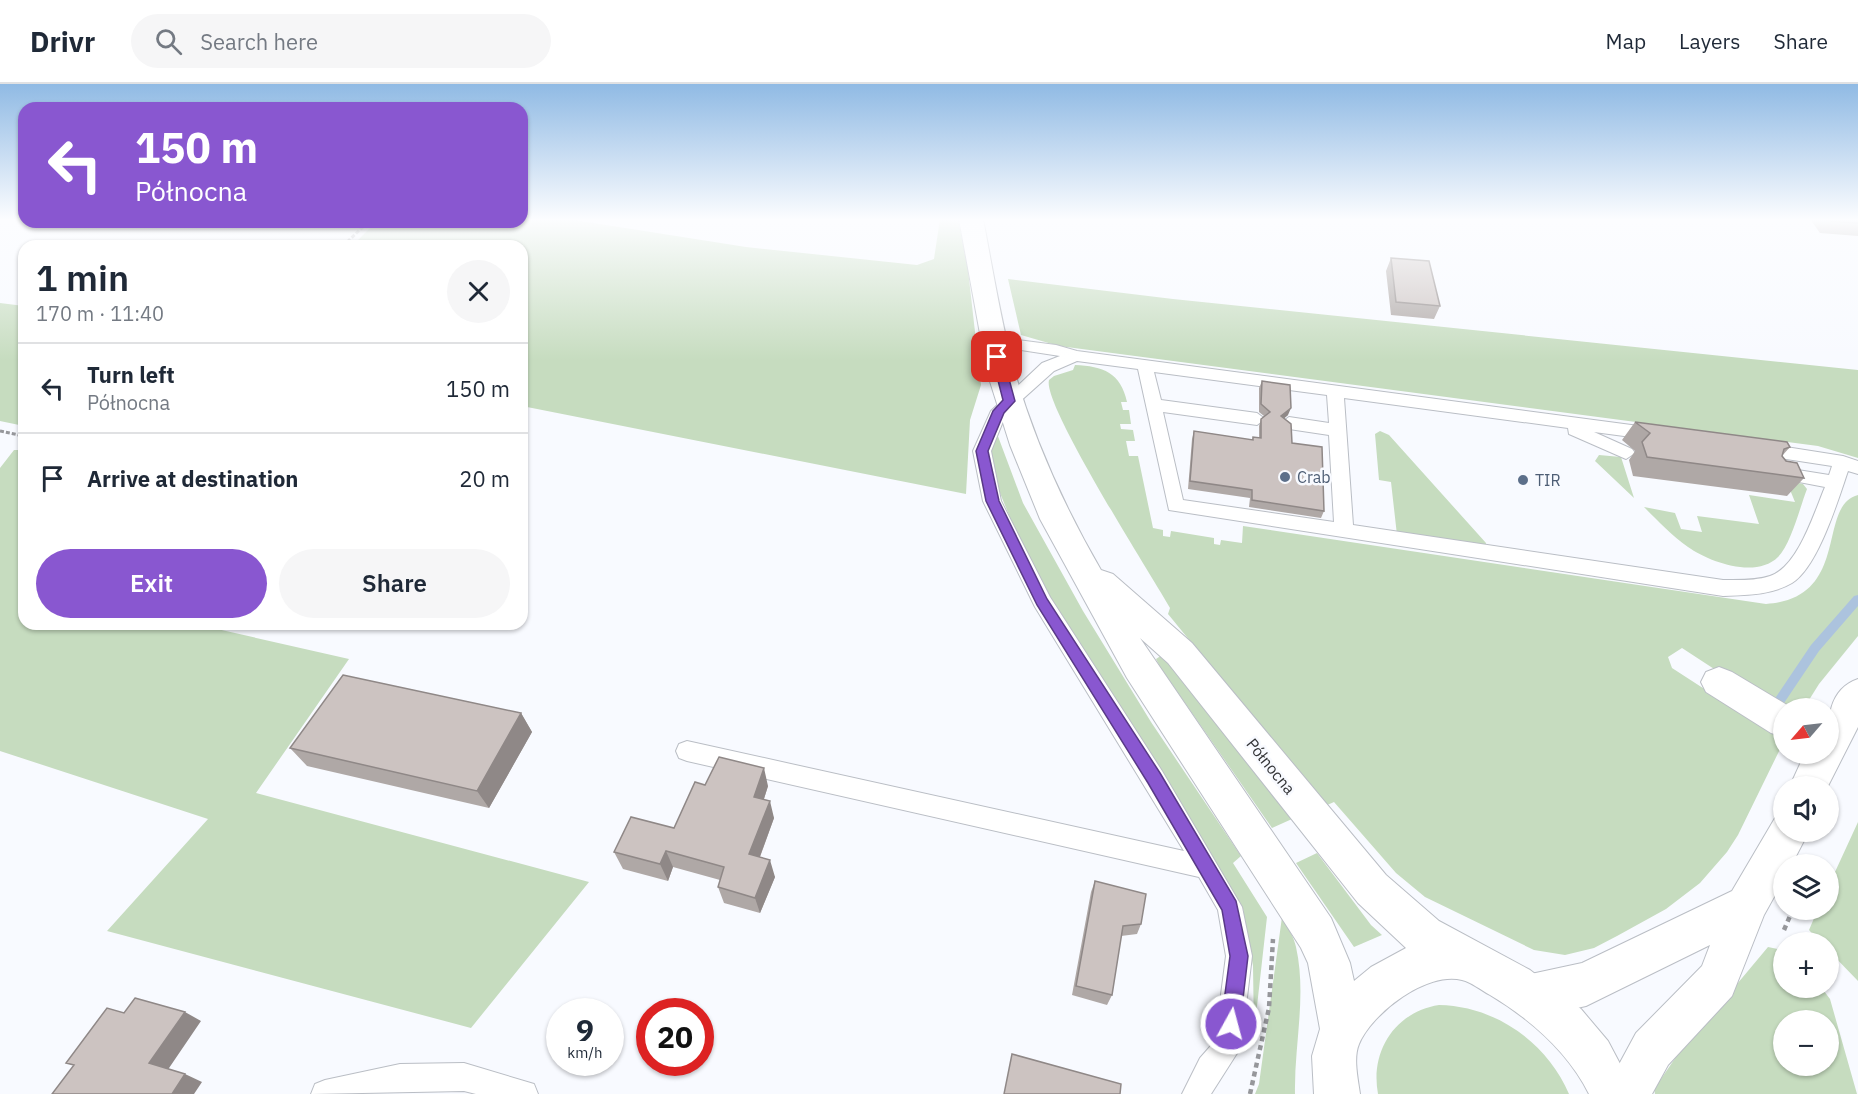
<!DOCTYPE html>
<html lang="en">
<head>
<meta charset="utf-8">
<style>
	:root { --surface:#fff; --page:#f6f6f7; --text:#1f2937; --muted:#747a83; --line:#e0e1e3; --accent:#8957d0 }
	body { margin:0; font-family:"IBM Plex Sans",sans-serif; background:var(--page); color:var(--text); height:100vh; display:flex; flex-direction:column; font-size:22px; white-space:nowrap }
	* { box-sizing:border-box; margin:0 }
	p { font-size:20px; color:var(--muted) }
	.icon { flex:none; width:33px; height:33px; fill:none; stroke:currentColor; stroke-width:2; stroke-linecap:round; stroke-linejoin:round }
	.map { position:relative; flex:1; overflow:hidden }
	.sheet { position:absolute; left:18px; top:156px; width:510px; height:390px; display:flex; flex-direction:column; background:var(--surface); border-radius:18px; box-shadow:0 2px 4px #0004 }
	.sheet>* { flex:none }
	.banner { position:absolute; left:18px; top:18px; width:510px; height:126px; border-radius:18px; box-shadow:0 2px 4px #0004; background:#8957d0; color:#fff; overflow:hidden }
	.needle { width:39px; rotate:242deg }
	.buttons { position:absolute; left:1773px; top:614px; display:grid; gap:12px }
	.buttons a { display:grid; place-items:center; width:66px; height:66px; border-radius:50%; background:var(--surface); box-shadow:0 2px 4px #0004; font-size:30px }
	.speed { position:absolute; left:546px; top:914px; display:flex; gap:12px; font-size:30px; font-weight:700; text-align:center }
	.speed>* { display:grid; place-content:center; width:78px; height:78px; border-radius:50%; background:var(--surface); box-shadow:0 2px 4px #0004; line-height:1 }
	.speed small { font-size:15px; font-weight:400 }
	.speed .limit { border:9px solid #d22; background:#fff; color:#111 }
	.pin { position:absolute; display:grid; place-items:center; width:51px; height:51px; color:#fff; margin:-26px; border-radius:12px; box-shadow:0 3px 9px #0006 }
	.me { position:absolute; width:66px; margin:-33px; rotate:7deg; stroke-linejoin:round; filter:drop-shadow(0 0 4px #0008) }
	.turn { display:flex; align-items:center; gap:21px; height:126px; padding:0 18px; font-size:27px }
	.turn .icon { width:78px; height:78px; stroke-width:2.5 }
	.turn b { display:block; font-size:42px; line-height:51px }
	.round { display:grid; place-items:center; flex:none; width:63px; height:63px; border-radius:32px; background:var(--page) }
	.overview { display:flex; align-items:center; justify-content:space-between; height:102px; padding:0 18px }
	h1 { font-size:36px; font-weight:600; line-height:45px }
	.cta { display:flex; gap:12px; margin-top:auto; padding:12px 18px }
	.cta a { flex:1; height:69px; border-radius:36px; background:var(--accent); color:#fff; font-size:24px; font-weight:600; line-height:69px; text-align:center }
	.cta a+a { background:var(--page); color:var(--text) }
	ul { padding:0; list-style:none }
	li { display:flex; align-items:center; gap:18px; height:90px; padding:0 18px; border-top:2px solid var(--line) }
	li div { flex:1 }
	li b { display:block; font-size:22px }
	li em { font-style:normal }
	header { display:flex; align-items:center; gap:36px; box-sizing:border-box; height:84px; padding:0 30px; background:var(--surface); border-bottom:2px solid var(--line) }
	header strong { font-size:28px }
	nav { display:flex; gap:33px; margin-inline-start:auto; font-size:21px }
	.search { width:420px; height:54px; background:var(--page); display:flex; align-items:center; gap:15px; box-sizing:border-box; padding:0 21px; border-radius:33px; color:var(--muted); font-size:22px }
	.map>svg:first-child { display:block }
	.green { fill:#c6dcbf; fill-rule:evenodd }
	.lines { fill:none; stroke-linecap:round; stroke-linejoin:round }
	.stream { fill:#acc3de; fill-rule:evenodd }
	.service-casing { stroke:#babec5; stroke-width:2 }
	.minor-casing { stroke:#babec5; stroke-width:2 }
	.secondary-casing { stroke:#babec5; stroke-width:2 }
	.primary-casing { stroke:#babec5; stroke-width:2 }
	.path-far1 { stroke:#96979b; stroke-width:3; stroke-dasharray:4 2; stroke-linecap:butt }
	.path { stroke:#96979b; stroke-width:4.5; stroke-dasharray:5 4; stroke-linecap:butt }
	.service { fill:#fff; fill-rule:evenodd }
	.minor { fill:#fff; fill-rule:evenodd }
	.secondary { fill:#fff; fill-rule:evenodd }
	.primary { fill:#fff; fill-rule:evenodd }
	.wall { fill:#afa8a6 }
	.shaded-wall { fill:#8f8887 }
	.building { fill:#ccc3c1; stroke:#8f8887; stroke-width:1.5 }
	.route { fill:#8957d0; stroke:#593987; stroke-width:1.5 }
	.service-dot { fill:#5c6f8a; stroke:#f8faff; stroke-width:2 }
	.labels { text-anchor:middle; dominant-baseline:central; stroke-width:5; stroke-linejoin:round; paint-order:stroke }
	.service-label { font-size:16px; fill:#4e5e75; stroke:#f8faff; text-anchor:start }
	.street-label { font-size:16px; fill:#333437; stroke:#f8faff }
</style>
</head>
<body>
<header>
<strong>Drivr</strong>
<div class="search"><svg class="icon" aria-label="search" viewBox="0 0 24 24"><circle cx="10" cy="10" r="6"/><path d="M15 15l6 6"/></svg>Search here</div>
<nav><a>Map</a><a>Layers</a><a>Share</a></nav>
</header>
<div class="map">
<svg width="1858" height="1010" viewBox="0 0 1858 1010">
	<rect width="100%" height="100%" fill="#f8faff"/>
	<!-- green -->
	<path class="green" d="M 522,135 L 568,135 L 746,163 L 917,181 L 934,175 L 940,135 L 958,135 L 968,186 L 981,301 L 970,336 L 966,410 L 522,322 L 522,162 L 352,162 L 376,138 L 522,138 Z
		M 1008,195 L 1173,215 L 1858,286 L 1858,374 L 1818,362 L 1059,262 L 1021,251 Z
		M 0,219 L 24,222 L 24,342 L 0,337 Z
		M 1075,281 C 1103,282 1121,289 1127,318 L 1121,318 L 1123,326 L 1129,326 L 1131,340 L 1120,340 L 1121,345 L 1133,346 L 1135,357 L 1126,357 L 1129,372 L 1138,372 L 1153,444 L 1163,446 L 1163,452 L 1170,453 L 1171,447 L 1214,454 L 1214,460 L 1220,461 L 1221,456 L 1242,459 L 1243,442 L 1766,520 C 1852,514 1816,422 1858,411 L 1858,552 L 1819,600 L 1804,624 L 1784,624 L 1780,628 L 1682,564 L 1668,573 L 1672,584 L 1783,656 L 1783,659 L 1738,751 L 1727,768 L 1700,799 L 1666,825 L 1617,852 L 1594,864 L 1565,871 L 1534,866 L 1425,813 L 1396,789 L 1334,718 L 1325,722 L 1168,530 L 1170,524 C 1152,492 1042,320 1049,296 L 1054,292 L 1073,286 Z
		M 996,347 L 1023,419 L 1083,527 L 1151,638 L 1241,772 L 1233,779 L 1267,833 L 1254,949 L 1253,882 L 1243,825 L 1052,519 L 1015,446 L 1000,409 L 990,363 Z
		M 1380,347 L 1389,351 L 1486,459 L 1486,462 L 1397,451 L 1391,398 L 1379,396 L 1375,350 Z
		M 14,366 L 24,366 L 24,540 L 195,540 L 349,575 L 256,709 L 589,798 L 471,944 L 107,847 L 208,735 L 0,667 L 0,384 Z
		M 1599,371 L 1621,373 L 1634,414 L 1595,377 Z
		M 1786,396 L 1803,400 L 1807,405 C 1800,423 1791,460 1778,473 C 1756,495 1709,478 1688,463 C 1672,452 1658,437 1644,423 L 1675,429 L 1681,445 L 1702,448 L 1697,432 L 1759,440 L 1749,411 L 1795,418 Z
		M 1162,571 L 1292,735 L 1272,744 L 1160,583 L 1156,575 Z
		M 1858,738 L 1858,897 L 1829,867 L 1828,858 L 1820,858 L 1809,846 L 1818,825 L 1828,825 L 1829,801 Z
		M 1317,769 L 1371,841 L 1382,851 L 1354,863 L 1296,779 Z
		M 1282,833 C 1287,842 1294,853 1296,863 C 1307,912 1294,961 1295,1010 L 1255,1010 L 1259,1000 Z
		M 1768,863 L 1783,866 L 1784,903 L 1821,903 L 1830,915 L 1857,1010 L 1655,1010 L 1654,1005 L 1676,973 ZM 1784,936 L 1828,936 L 1828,981 L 1784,981 Z
		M 1439,921 C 1495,922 1547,958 1569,1010 L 1378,1010 C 1370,967 1395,928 1439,921 Z"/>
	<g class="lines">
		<!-- stream -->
		<path class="stream" d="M 1858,511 L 1858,522 L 1819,567 L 1782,622 L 1778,624 L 1774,622 L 1772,619 L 1774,616 L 1811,561 L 1854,512 Z"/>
		<defs>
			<path id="service" d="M 994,253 L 1056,261 L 1077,267 L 1654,344 L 1663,350 L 1654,356 L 1594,348 L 1632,365 L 1635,369 L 1626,375 L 1569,350 L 1568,344 L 1344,314 L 1353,441 L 1723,496 C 1738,496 1755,497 1770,492 C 1798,483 1814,429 1825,403 L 1773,393 L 1770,389 L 1773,385 L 1779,383 L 1829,391 L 1832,382 L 1760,371 L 1751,365 L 1754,361 L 1760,359 L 1843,372 L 1858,377 L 1858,390 L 1848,387 C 1838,416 1818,483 1792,499 C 1772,511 1746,511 1723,512 L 1169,426 L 1138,285 L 1077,277 L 1054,287 L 1006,330 L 991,367 L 1001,417 L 1050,513 L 1162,687 L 1242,823 L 1252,872 L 1241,963 L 1211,1010 L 1182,1010 L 1200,974 L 1215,957 L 1226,872 L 1218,826 L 1199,793 L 687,677 L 679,674 L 676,667 L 679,660 L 687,657 L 1184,767 L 1035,523 L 983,417 L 973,367 L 991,327 L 1042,279 L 1060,272 L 988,261 L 986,258 ZM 1154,288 L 1327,311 L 1329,339 L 1289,333 L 1281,339 L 1289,345 L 1329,351 L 1334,438 L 1183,416 L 1163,328 L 1257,341 L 1265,335 L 1257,329 L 1161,316 Z
				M 464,979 L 534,1000 L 538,1010 L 476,1010 L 464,1007 L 311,1010 L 315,1000 L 325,996 L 400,980 Z"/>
			<path id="minor" d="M 1719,583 L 1732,588 L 1792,624 L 1784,624 L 1784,653 L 1771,649 L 1706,608 L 1701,598 L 1706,588 Z"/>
			<path id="secondary" d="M 1858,595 L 1858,643 L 1828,702 L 1790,702 L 1805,669 L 1828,669 C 1828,640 1826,606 1858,595 Z
				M 1784,731 L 1784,747 L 1809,747 L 1792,780 L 1784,780 L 1784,795 L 1764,831 L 1732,912 L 1668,981 L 1652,1010 L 1603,1010 L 1636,949 L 1702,882 L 1710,861 L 1586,922 L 1531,934 L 1516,927 L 1509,912 L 1516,897 L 1531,890 L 1582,879 L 1732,807 L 1775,734 Z"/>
			<path id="primary" d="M 959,135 L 983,135 C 993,186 1001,239 1015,289 C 1035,358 1065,424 1101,486 L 1113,490 L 1192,559 L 1386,791 L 1439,837 L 1530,886 L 1581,925 L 1608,957 L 1636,1010 L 1589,1010 C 1568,968 1530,935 1490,911 C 1481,906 1471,898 1462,896 C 1427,887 1372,929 1359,960 C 1353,974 1358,995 1360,1010 L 1314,1010 L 1312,972 L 1320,945 L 1308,879 L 1301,864 L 1127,594 L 1040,435 L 1010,361 L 987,288 ZM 1140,554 L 1168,579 L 1358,819 L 1406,864 L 1371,883 L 1354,897 L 1350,879 L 1331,834 Z"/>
		</defs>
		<!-- service casing -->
		<use href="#service" class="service-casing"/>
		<!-- minor casing -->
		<use href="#minor" class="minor-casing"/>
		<!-- secondary casing -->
		<use href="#secondary" class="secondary-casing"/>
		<!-- primary casing -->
		<use href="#primary" class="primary-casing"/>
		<!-- path-far1 -->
		<path class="path-far1" d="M 343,162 L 368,138
			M 0,347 L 24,352"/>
		<!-- path -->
		<path class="path" d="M 1784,846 L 1793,825
			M 1250,1010 L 1269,924 L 1273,855"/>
		<!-- service -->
		<use href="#service" class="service"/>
		<!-- minor -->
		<use href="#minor" class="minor"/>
		<!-- secondary -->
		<use href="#secondary" class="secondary"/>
		<!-- primary -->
		<use href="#primary" class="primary"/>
	</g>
	<!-- wall -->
	<path class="wall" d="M 1810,135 L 1858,135 L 1858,152 L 1820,149 Z
		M 1391,174 L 1440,222 L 1434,235 L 1391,231 L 1386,187 Z
		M 1262,297 L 1288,331 L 1284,334 L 1292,359 L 1324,427 L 1321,434 L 1249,423 L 1250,414 L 1188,405 L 1192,355 L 1194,347 L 1252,356 L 1253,353 L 1259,354 L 1259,342 L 1261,335 L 1264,332 L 1259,328 L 1259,304 Z
		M 1635,338 L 1790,363 L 1782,372 L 1804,394 L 1787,412 L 1633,392 L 1629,376 L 1635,367 L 1622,356 Z
		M 521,629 L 532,648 L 489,724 L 307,682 L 290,664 Z
		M 705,701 L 768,702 L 764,715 L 774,734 L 760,773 L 775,793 L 760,829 L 724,819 L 718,803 L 720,796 L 673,783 L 668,797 L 623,785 L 614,768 L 674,744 Z
		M 1095,797 L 1141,840 L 1137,850 L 1121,852 L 1112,911 L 1107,921 L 1072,911 L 1091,808 Z"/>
	<!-- shaded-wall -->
	<path class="shaded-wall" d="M 1291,324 L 1288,331 L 1279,339 L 1281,332 Z
		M 521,629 L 532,648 L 489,724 L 477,707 Z
		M 764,684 L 768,702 L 759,730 L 754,713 Z
		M 770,717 L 774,734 L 755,786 L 749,770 Z
		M 666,767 L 673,783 L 668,797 L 660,780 Z
		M 770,776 L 775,793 L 760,829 L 755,814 Z
		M 185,928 L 201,937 L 167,987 L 149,979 Z
		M 185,990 L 202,998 L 194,1010 L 172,1010 Z"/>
	<!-- building -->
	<path class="building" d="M 1828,135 L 1858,135 L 1858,139 L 1829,137 Z
		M 1391,174 L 1429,177 L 1440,222 L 1396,218 Z
		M 1262,297 L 1290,301 L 1291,324 L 1281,332 L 1291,340 L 1292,359 L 1322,363 L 1324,427 L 1252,416 L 1252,406 L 1190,397 L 1194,347 L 1253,356 L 1253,353 L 1261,354 L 1261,335 L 1270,328 L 1261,320 Z
		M 1635,338 L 1787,358 L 1790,363 L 1784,365 L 1782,372 L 1786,377 L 1797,379 L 1804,394 L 1647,373 L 1642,358 L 1650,349 Z
		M 343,591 L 521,629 L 477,707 L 290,664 Z
		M 719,673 L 764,684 L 754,713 L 770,717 L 749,770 L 770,776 L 755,814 L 718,803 L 724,783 L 666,767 L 660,780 L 614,768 L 631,733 L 674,744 L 695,698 L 705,701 Z
		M 1095,797 L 1146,810 L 1141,840 L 1123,842 L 1112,911 L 1076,902 Z
		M 135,914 L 185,928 L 149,979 L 185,990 L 172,1010 L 52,1010 L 74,981 L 66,979 L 107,924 L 124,929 Z
		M 1012,970 L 1121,1000 L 1120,1010 L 1004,1010 Z"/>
	<!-- sky -->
	<linearGradient id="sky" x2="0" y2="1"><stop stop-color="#90bae4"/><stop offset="0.49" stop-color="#fcfdff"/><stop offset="1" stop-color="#fcfdff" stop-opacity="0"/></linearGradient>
	<rect width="1858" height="277" fill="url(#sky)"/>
	<!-- route -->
	<path class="route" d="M 997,269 L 1003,273 L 1015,317 L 1004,329 L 988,367 L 999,417 L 1047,515 L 1160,689 L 1236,817 L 1248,872 L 1240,940 L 1237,946 L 1231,949 L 1224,946 L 1221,940 L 1230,872 L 1222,826 L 1148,699 L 1037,521 L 986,417 L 976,367 L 993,327 L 1003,316 L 992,273 Z"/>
	<!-- markers -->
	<g class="service-dot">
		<circle cx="1285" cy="393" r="6"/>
		<circle cx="1523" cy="396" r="6"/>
	</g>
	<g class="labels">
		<!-- service labels -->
		<g class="service-label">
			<text x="1297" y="393">Crab</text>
			<text x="1535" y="396">TIR</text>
		</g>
		<!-- street labels -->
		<g class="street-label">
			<text transform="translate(1271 682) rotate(51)">Północna</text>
		</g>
	</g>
</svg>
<div class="buttons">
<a><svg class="needle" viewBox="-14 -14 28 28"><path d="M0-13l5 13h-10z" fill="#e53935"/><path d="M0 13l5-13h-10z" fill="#747a83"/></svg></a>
<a><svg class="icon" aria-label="sound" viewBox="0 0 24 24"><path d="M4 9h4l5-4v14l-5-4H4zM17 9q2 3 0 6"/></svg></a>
<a><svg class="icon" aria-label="layers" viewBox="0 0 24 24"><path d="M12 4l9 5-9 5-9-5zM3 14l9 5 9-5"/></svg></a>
<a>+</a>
<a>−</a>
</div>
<div class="speed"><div>9<small>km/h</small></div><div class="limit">20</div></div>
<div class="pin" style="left:997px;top:273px;background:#d93025"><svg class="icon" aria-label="arrive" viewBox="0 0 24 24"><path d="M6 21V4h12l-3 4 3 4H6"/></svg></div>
<svg class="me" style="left:1231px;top:940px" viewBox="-20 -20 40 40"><circle r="17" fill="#8957d0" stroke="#fff" stroke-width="3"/><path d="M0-11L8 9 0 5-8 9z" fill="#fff"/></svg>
<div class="banner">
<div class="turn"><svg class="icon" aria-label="left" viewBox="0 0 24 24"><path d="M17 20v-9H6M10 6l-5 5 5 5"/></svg><div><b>150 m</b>Północna</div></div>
</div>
<section class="sheet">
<div class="overview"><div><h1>1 min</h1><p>170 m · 11:40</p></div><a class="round"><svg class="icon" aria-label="close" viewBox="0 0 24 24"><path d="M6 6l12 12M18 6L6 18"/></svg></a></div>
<ul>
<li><svg class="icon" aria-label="left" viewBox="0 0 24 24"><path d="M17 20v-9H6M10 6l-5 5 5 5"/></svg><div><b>Turn left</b><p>Północna</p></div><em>150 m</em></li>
<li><svg class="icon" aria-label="arrive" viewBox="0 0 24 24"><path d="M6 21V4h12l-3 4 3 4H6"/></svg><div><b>Arrive at destination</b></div><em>20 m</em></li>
</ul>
<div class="cta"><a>Exit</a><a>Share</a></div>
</section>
</div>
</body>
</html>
